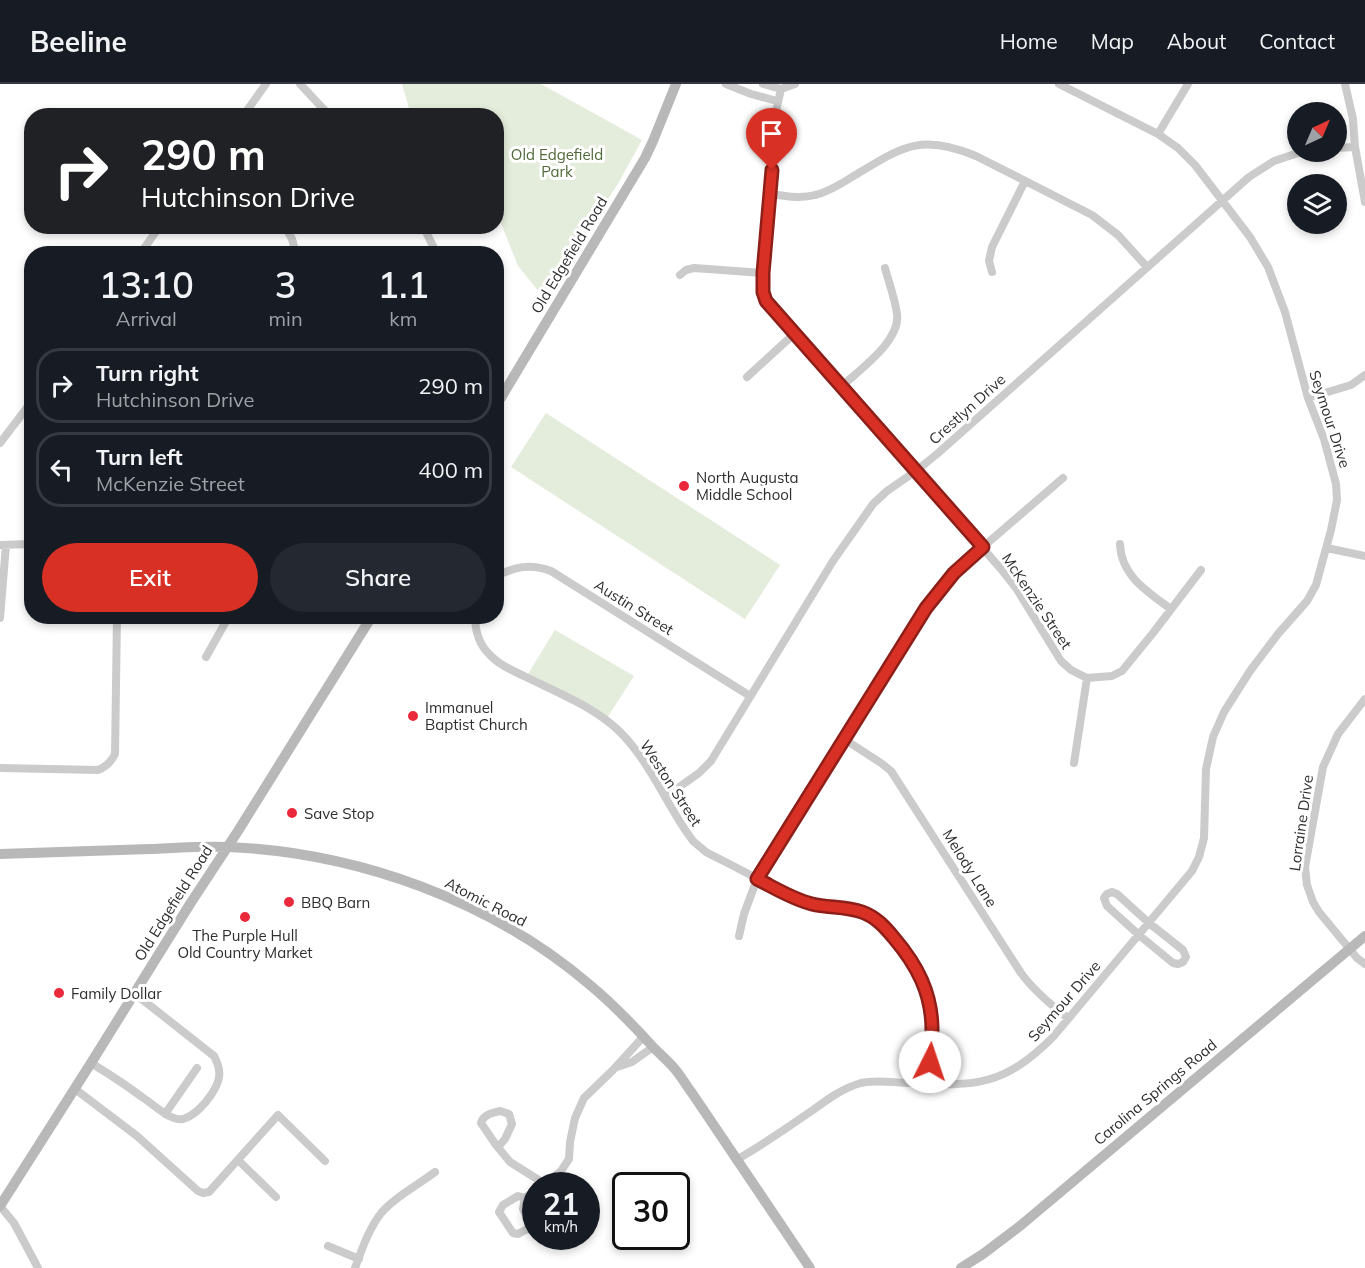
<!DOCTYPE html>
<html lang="en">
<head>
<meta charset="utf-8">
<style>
	:root { --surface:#171b24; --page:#242831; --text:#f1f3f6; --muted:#9ea1a6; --line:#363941; --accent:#d93025 }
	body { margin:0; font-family:Mulish,sans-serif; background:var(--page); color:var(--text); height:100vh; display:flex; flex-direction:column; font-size:22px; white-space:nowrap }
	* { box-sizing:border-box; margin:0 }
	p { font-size:20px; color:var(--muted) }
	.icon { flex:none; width:33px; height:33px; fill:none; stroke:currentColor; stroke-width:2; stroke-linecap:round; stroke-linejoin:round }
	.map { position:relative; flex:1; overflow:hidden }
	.details { position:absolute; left:24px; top:162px; width:480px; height:378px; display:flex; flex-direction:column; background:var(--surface); border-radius:24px; box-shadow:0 3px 9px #0003 }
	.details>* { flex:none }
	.banner { position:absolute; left:24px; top:24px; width:480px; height:126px; border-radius:24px; box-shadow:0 3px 9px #0003; background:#202124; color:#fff; overflow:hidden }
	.needle { width:39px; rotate:44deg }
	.tools { position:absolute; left:1287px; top:18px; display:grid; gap:12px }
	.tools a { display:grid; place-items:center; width:60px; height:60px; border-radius:50%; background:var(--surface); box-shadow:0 3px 9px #0003; font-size:30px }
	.speed { position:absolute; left:522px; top:1088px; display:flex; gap:12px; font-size:30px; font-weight:700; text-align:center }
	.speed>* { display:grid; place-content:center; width:78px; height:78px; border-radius:50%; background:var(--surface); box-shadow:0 3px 9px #0003; line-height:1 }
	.speed small { font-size:15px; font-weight:400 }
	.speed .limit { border:3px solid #111; border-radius:9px; background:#fff; color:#111 }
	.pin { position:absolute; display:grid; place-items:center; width:51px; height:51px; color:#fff; margin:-62px -26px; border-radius:50% 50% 50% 0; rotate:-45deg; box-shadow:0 0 6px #0007 }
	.pin .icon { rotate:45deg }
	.me { position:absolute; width:66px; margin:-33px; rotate:4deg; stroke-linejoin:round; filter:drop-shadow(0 0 4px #0008) }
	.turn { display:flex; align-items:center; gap:21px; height:126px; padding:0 18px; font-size:27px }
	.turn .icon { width:78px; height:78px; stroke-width:2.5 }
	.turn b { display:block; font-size:42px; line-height:51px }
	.eta { display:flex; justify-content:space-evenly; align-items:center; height:102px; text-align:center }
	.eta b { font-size:36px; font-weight:600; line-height:42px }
	.primary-button { display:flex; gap:12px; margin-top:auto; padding:12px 18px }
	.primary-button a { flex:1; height:69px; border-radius:36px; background:var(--accent); color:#fff; font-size:24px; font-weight:600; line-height:69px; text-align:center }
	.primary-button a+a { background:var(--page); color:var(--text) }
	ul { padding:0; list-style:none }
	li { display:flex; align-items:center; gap:18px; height:75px; margin:0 12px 9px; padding:0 6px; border:3px solid var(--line); border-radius:24px }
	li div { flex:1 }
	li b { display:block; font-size:22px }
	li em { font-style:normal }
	header { display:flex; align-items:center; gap:36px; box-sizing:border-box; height:84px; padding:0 30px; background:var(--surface); border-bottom:2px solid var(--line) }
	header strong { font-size:28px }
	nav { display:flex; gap:33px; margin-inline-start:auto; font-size:21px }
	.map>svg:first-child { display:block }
	.green { fill:#e4ecdb }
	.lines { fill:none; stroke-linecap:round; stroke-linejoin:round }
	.street { stroke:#cbcbcb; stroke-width:8 }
	.secondary { stroke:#b8b8b8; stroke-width:10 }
	.route-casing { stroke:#8d1f18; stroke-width:15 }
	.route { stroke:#d93025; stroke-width:10 }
	.poi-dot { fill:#ea2a3b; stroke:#fff; stroke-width:2 }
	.labels { text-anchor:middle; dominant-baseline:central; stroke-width:6; stroke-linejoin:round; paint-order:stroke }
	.park-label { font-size:15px; fill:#516a3a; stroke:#fff }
	.street-label { font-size:15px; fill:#2e2e2e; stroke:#fff }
	.poi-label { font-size:15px; fill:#2e2e2e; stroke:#fff; text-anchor:start }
</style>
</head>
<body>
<header>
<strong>Beeline</strong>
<nav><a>Home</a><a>Map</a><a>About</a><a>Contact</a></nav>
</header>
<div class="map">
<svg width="1365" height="1184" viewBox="0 0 1365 1184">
	<rect width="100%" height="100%" fill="#fff"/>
	<!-- green -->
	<path class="green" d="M 402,0 L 541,0 L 642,56 L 619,98 L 544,214 L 518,182 L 497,129 L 496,32 L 411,31 Z
		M 546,329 L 780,481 L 745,535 L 511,383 Z
		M 555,546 L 634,592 L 607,634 L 526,593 Z"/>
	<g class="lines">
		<!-- street -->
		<path class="street" d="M 300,0 L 330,32
			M 726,0 L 751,10 L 777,17
			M 763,0 L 781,5
			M 795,0 L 781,5 L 776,28 L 763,189 L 763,208 L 766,217 L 1001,485 L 1016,504 L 1061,577 L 1071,586 L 1087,594 L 1112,592 L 1122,587 L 1153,549 L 1201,486
			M 1345,0 L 1353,35 L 1355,63 L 1365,118
			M 243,32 L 266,0
			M 1158,50 L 1188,0
			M 1336,64 L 1355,63
			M 770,110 C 785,112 801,115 815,111 C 828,108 841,100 852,93 C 901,64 919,48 976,72 L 1092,131 L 1118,151 L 1147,183
			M 285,142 L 292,155 L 296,170
			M 423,142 L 437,170
			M 140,170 L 160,142
			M 420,170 L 434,164
			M 992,188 L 989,177 L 992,163 L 1025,97
			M 680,191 L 686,186 L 694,184 L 763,189
			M 747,293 L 794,250
			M 841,303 C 859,286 901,257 897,230 C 895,215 889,199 885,184
			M 1308,314 L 1351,301 L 1365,291
			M 0,359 L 32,317
			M 1120,460 C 1121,492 1148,508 1171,525
			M 0,461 L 32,460
			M 1327,464 L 1365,472
			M 496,492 C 515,483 530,479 551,487 L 750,612
			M 475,532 C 475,546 479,560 489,570 C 498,580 511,586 524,592 C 556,608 593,622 619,647 C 648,675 665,717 688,750 L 693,757 L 706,768 C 717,774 728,779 739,785 C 761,796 782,810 805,818 C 823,824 845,821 863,828 C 878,834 887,846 897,858 C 939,907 932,941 929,1000
			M 0,534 L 6,461
			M 206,573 L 229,532
			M 1365,615 L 1338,650 L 1323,683 L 1305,783 L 1307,801 L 1313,818 L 1319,828 L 1357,874 L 1365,880
			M 844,655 L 881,679 L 891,687 L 1021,889 C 1034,907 1051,921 1068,934
			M 1074,679 L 1087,594
			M 0,684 L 98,686 C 106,683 111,678 115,670 L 117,532
			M 665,713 L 699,689 L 711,677 L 833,477 L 873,420 L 887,407 L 916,387 L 937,370 L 1249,93 L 1274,77 L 1301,68
			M 1112,808 L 1117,810 L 1149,839 L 1183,866 L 1186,873 L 1183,878 L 1178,880 L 1173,879 L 1139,851 L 1107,822 L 1104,814 L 1107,810 Z
			M 739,852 L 744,830 L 757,795 L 925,523 L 954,488 L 1063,394
			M 91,979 C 109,990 126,1001 142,1013 C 151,1019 160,1027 169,1032 C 173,1034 178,1036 183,1035 C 194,1032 205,1020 211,1011 C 221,996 222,987 214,972 L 134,909
			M 617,983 L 632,978 L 653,963
			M 75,1005 L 137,1052 L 198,1107 L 203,1109 L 209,1108 L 278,1031 L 325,1077
			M 500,1027 L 509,1030 L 512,1040 L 505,1055 L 499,1062 L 496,1061 L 481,1039 C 483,1031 492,1029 500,1027 Z
			M 165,1030 L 197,984
			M 496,1061 L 510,1078 L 545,1100
			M 238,1076 L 276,1113
			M 736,1076 C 763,1061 788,1043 813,1026 C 828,1015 843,1004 861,999 C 877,995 895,999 911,999 C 976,1003 1005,1001 1053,953 L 1192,787 L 1199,773 L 1204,754 L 1206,685 L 1213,653 L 1224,628 L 1250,587 L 1278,550 L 1307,517 L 1316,501 L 1331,446 L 1337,416 L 1336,400 L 1324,355 L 1308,314 L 1285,228 L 1268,183 L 1250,153 L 1195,81 L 1178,64 L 1158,50 L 1059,0
			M 544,1101 L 561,1087 L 569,1075 L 570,1058 L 575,1034 L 584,1014 L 613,986 L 644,952
			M 518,1112 L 525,1114 L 523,1125 L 530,1139 L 529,1144 L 518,1150 L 513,1149 L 499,1128 L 503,1121 Z
			M 525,1114 L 536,1106
			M 0,1122 L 14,1139 L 38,1184
			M 328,1162 L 359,1175
			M 355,1184 C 362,1165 369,1144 382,1128 C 396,1112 418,1101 435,1088"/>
		<!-- secondary -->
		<path class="secondary" d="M 496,322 L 645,74 L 653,57 L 676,0
			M 0,770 C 50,768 100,767 150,765 C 175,764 201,762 227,763 C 356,768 491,816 590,901 C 613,920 634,942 654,964 C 661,971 668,977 674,984 C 681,992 686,1001 692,1009 L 810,1184
			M 0,1122 L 91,979 L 190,820 L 238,747 L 372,532
			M 961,1184 L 983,1170 L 1020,1142 L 1365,852"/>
	</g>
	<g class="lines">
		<defs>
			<path id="route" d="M 772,86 L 763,189 L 763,208 L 766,217 L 983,463 L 954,489 L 926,524 L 757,795 C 775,804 792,815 812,820 C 828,824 846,822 862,828 C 876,833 885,843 894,854 C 917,881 932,909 932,946 C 932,956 931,967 930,978"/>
		</defs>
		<!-- route casing -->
		<use href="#route" class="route-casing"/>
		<!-- route -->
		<use href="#route" class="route"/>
	</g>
	<!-- markers -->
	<g class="poi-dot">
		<circle cx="684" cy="402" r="6"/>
		<circle cx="413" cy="632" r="6"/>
		<circle cx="292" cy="729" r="6"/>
		<circle cx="289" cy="818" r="6"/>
		<circle cx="245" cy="833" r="6"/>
		<circle cx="59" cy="909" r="6"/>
	</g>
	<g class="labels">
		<!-- park labels -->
		<g class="park-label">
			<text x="557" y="70">Old Edgefield<tspan x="557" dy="17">Park</tspan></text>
		</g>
		<!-- street labels -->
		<g class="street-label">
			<text transform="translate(569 171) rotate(-59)">Old Edgefield Road</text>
			<text transform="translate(967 325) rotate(-42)">Crestlyn Drive</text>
			<text transform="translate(1330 335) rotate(72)">Seymour Drive</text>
			<text transform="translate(1037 517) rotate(56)">McKenzie Street</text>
			<text transform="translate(634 523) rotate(32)">Austin Street</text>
			<text transform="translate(671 699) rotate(57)">Weston Street</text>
			<text transform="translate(1301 739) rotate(-82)">Lorraine Drive</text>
			<text transform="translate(970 784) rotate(58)">Melody Lane</text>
			<text transform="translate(486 818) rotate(27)">Atomic Road</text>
			<text transform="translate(173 819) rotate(-58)">Old Edgefield Road</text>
			<text transform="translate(1064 917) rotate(-49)">Seymour Drive</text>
			<text transform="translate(1155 1008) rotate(-40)">Carolina Springs Road</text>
		</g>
		<!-- poi labels -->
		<g class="poi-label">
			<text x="696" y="393">North Augusta<tspan x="696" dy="17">Middle School</tspan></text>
			<text x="425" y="623">Immanuel<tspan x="425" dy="17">Baptist Church</tspan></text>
			<text x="304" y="729">Save Stop</text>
			<text x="301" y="818">BBQ Barn</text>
			<text x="245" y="851" text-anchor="middle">The Purple Hull<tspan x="245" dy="17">Old Country Market</tspan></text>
			<text x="71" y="909">Family Dollar</text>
		</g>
	</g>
</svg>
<div class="tools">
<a><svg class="needle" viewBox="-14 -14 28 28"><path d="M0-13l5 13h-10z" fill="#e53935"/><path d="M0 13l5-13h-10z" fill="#9ea1a6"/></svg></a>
<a><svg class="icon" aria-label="layers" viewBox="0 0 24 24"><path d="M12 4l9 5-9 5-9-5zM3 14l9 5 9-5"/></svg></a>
</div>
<div class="speed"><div>21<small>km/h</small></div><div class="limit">30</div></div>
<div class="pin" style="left:772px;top:86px;background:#d93025"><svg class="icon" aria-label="arrive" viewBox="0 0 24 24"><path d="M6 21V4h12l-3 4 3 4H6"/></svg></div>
<svg class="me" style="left:930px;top:978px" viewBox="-20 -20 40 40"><circle r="19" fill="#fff"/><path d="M0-13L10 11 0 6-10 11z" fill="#d93025"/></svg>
<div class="banner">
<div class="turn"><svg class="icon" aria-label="right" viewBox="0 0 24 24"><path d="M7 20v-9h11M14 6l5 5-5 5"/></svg><div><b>290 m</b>Hutchinson Drive</div></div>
</div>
<section class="details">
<div class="eta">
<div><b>13:10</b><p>Arrival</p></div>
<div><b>3</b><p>min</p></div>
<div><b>1.1</b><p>km</p></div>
</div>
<ul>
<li><svg class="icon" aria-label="right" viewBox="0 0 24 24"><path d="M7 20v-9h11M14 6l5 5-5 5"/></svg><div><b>Turn right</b><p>Hutchinson Drive</p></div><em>290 m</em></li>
<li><svg class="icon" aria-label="left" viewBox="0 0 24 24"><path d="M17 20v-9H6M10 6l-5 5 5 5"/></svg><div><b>Turn left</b><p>McKenzie Street</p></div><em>400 m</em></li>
</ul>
<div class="primary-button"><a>Exit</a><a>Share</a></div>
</section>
</div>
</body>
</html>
